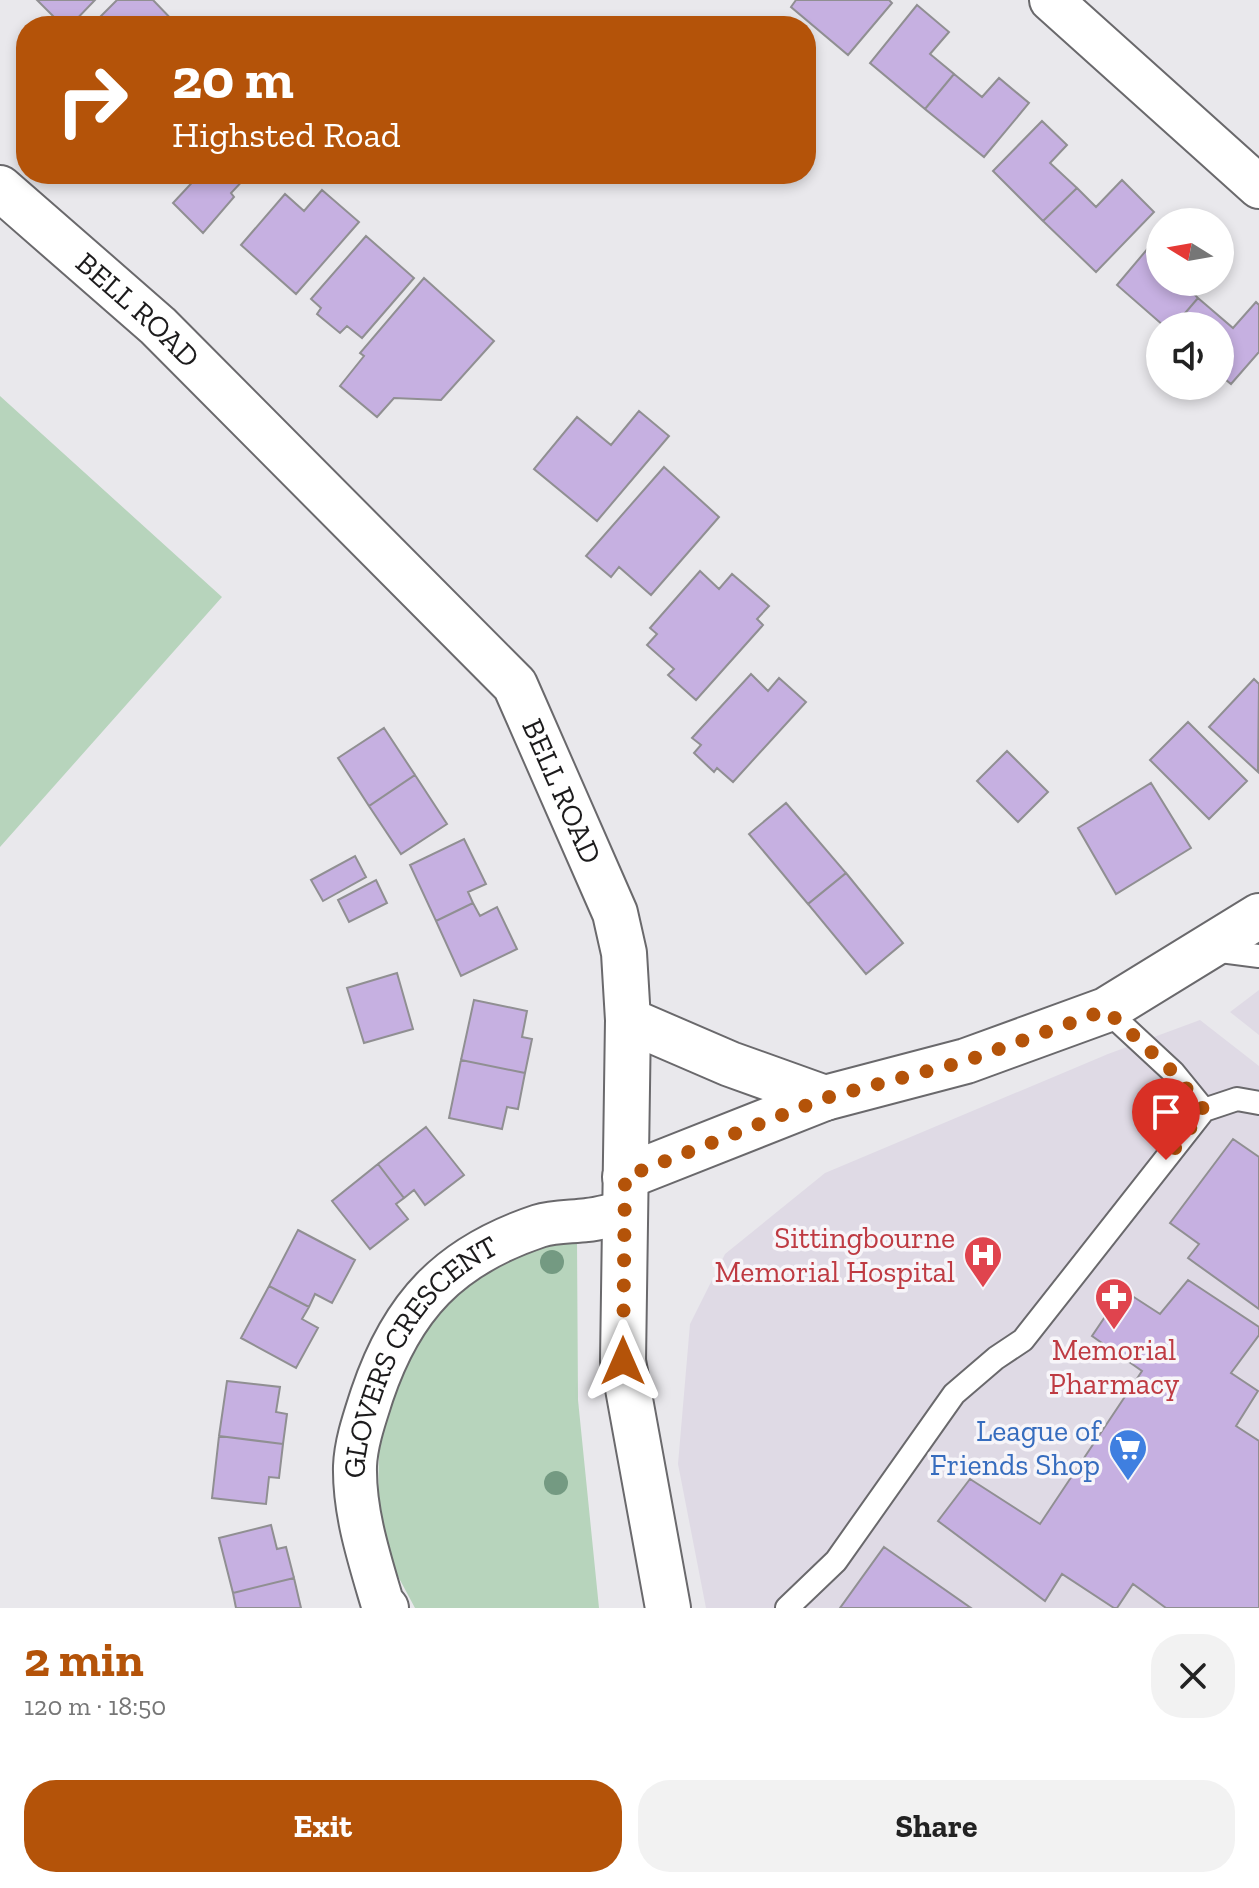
<!DOCTYPE html>
<html lang="en">
<head>
<meta charset="utf-8">
<style>
	:root { --surface:#fff; --page:#f2f2f2; --text:#222; --muted:#767676; --accent:#b45309 }
	body { margin:0; font-family:"Zilla Slab",serif; background:var(--page); color:var(--text); height:100vh; display:flex; flex-direction:column; font-size:30px; white-space:nowrap }
	* { box-sizing:border-box; margin:0 }
	p { font-size:26px; color:var(--muted) }
	.icon { flex:none; width:44px; height:44px; fill:none; stroke:currentColor; stroke-width:2; stroke-linecap:round; stroke-linejoin:round }
	.map { position:relative; height:1608px; overflow:hidden }
	.panel { display:flex; flex-direction:column; background:var(--surface); flex:1 }
	.panel>* { flex:none }
	.hud { position:absolute; left:16px; top:16px; width:800px; height:168px; border-radius:32px; box-shadow:0 4px 12px #0003; background:#b45309; color:#fff; overflow:hidden }
	.needle { width:52px; rotate:281deg }
	.buttons { position:absolute; left:1146px; top:208px; display:grid; gap:16px }
	.buttons a { display:grid; place-items:center; width:88px; height:88px; border-radius:50%; background:var(--surface); box-shadow:0 4px 12px #0003; font-size:40px }
	.pin { position:absolute; display:grid; place-items:center; width:68px; height:68px; color:#fff; margin:-82px -34px; border-radius:50% 50% 50% 0; rotate:-45deg; box-shadow:0 0 8px #0007 }
	.pin .icon { rotate:45deg }
	.me { position:absolute; width:88px; margin:-44px; rotate:0deg; stroke-linejoin:round; filter:drop-shadow(0 0 6px #0008) }
	.turn { display:flex; align-items:center; gap:28px; height:168px; padding:0 24px; font-size:36px }
	.turn .icon { width:104px; height:104px; stroke-width:2.5 }
	.turn b { display:block; font-size:56px; line-height:68px }
	.round { display:grid; place-items:center; flex:none; width:84px; height:84px; border-radius:32px; background:var(--page) }
	.summary { display:flex; align-items:center; justify-content:space-between; height:136px; padding:0 24px }
	h1 { font-size:48px; font-weight:700; line-height:60px; color:var(--accent) }
	.cta { display:flex; gap:16px; margin-top:auto; padding:16px 24px }
	.cta a { flex:1; height:92px; border-radius:32px; background:var(--accent); color:#fff; font-size:32px; font-weight:700; line-height:92px; text-align:center }
	.cta a+a { background:var(--page); color:var(--text) }
	.map>svg:first-child { display:block }
	.built { fill:#dfdae5 }
	.green { fill:#b7d4bc }
	.building { fill:#c6b0e1; stroke:#908f92; stroke-width:2 }
	.lines { fill:none; stroke-linecap:round; stroke-linejoin:round }
	.lane-casing { stroke:#6a696c; stroke-width:26 }
	.street-casing { stroke:#6a696c; stroke-width:46 }
	.secondary-casing { stroke:#6a696c; stroke-width:48 }
	.lane { stroke:#fff; stroke-width:22 }
	.street { stroke:#fff; stroke-width:42 }
	.secondary { stroke:#fff; stroke-width:44 }
	.tree { fill:#749a82 }
	.route { stroke:#b45309; stroke-width:14; stroke-dasharray:0 25.2 }
	.labels { text-anchor:middle; dominant-baseline:central; stroke-width:7; stroke-linejoin:round; paint-order:stroke }
	.street-label { font-size:30px; fill:#1c1b1c; stroke:#f7f5f9 }
	.health-label { font-size:30px; fill:#be3a42; stroke:#f7f5f9; text-anchor:end }
	.shop-label { font-size:30px; fill:#366cbe; stroke:#f7f5f9; text-anchor:end }
</style>
</head>
<body>
<div class="map">
<svg width="1259" height="1608" viewBox="0 0 1259 1608">
	<rect width="100%" height="100%" fill="#e9e8ec"/>
	<!-- built -->
	<path class="built" d="M 1259,990 L 1259,1035 L 1230,1012 Z
		M 1200,1020 L 1259,1066 L 1259,1608 L 706,1608 L 678,1464 L 690,1324 L 725,1254 L 825,1173 L 1108,1054 Z"/>
	<!-- green -->
	<path class="green" d="M 0,396 L 222,597 L 0,847 Z
		M 577,1241 L 578,1400 L 599,1608 L 415,1608 L 385,1552 L 378,1520 L 379,1441 L 384,1392 L 424,1322 L 517,1244 Z"/>
	<!-- building -->
	<path class="building" d="M 37,0 L 95,0 L 70,26 L 63,26 Z
		M 117,0 L 153,0 L 178,26 L 91,26 Z
		M 796,0 L 889,0 L 892,3 L 848,55 L 791,7 Z
		M 917,5 L 949,32 L 930,54 L 954,74 L 925,109 L 870,63 Z
		M 954,74 L 982,97 L 999,78 L 1029,103 L 984,157 L 925,109 Z
		M 1042,121 L 1067,145 L 1050,163 L 1077,188 L 1043,221 L 993,171 Z
		M 200,174 L 249,174 L 231,193 L 234,197 L 203,233 L 173,203 Z
		M 1122,180 L 1154,212 L 1096,272 L 1043,221 L 1077,188 L 1096,207 Z
		M 322,190 L 359,222 L 296,294 L 241,245 L 285,194 L 304,211 Z
		M 1160,234 L 1160,282 L 1182,282 L 1198,298 L 1174,326 L 1164,326 L 1117,285 Z
		M 366,236 L 414,278 L 362,338 L 347,326 L 340,333 L 317,314 L 321,308 L 311,299 Z
		M 424,278 L 494,341 L 441,400 L 394,398 L 377,417 L 340,386 L 364,356 L 360,353 Z
		M 1198,298 L 1233,328 L 1256,302 L 1259,305 L 1259,352 L 1231,384 L 1220,375 L 1220,326 L 1174,326 Z
		M 639,411 L 669,436 L 597,521 L 534,469 L 577,417 L 611,445 Z
		M 664,467 L 719,517 L 651,595 L 619,567 L 611,577 L 586,556 Z
		M 700,571 L 719,589 L 732,574 L 769,606 L 757,619 L 763,625 L 696,700 L 668,675 L 674,669 L 647,645 L 657,634 L 650,628 Z
		M 751,674 L 768,691 L 779,678 L 806,702 L 733,782 L 717,768 L 714,772 L 694,753 L 701,745 L 692,738 Z
		M 1254,679 L 1259,684 L 1258,772 L 1209,727 Z
		M 1188,722 L 1247,781 L 1209,819 L 1150,760 Z
		M 384,728 L 415,775 L 369,806 L 338,758 Z
		M 1007,751 L 1048,792 L 1018,822 L 977,781 Z
		M 415,775 L 447,824 L 401,854 L 369,806 Z
		M 1151,783 L 1191,848 L 1116,894 L 1078,828 Z
		M 786,803 L 846,873 L 808,904 L 749,834 Z
		M 464,839 L 486,884 L 468,892 L 473,903 L 436,921 L 410,865 Z
		M 355,856 L 366,877 L 323,901 L 311,880 Z
		M 846,873 L 903,943 L 866,974 L 808,904 Z
		M 376,880 L 387,903 L 349,922 L 338,900 Z
		M 473,903 L 480,916 L 497,907 L 517,949 L 461,976 L 436,921 Z
		M 397,973 L 413,1029 L 364,1043 L 347,988 Z
		M 474,1000 L 527,1011 L 522,1037 L 532,1039 L 525,1073 L 461,1060 Z
		M 461,1060 L 525,1073 L 518,1109 L 507,1107 L 502,1129 L 449,1118 Z
		M 426,1127 L 464,1175 L 425,1205 L 414,1190 L 404,1198 L 378,1164 Z
		M 1233,1139 L 1259,1157 L 1259,1309 L 1188,1258 L 1199,1244 L 1170,1223 Z
		M 378,1164 L 404,1198 L 396,1204 L 408,1219 L 370,1249 L 332,1201 Z
		M 298,1230 L 355,1260 L 332,1303 L 315,1294 L 309,1307 L 269,1286 Z
		M 1188,1280 L 1259,1327 L 1259,1335 L 1231,1373 L 1258,1391 L 1236,1426 L 1259,1441 L 1259,1608 L 1166,1608 L 1133,1584 L 1117,1608 L 1114,1608 L 1062,1574 L 1045,1601 L 938,1521 L 970,1479 L 1040,1524 L 1142,1371 L 1092,1336 L 1123,1290 L 1160,1314 Z
		M 269,1286 L 309,1307 L 302,1319 L 318,1328 L 296,1368 L 241,1338 Z
		M 227,1381 L 280,1387 L 276,1412 L 287,1414 L 283,1444 L 219,1436 Z
		M 219,1436 L 283,1444 L 279,1478 L 269,1477 L 266,1504 L 212,1498 Z
		M 271,1525 L 277,1549 L 286,1547 L 294,1578 L 233,1593 L 219,1538 Z
		M 884,1547 L 971,1608 L 840,1608 Z
		M 294,1578 L 301,1608 L 236,1608 L 233,1593 Z"/>
	<g class="lines">
		<defs>
			<path id="lane" d="M 1213,950 L 1259,956
				M 1106,1010 L 1173,1072 L 1204,1110
				M 787,1608 L 836,1561 L 954,1394 L 996,1358 L 1023,1340 L 1204,1110 L 1237,1099 L 1259,1103"/>
			<g id="street">
				<path d="M 1051,0 L 1259,187"/>
				<path id="s1" d="M 387,1608 L 382,1602 C 369,1558 354,1512 355,1466 C 356,1442 365,1417 372,1395 C 402,1306 449,1256 539,1226 C 554,1221 572,1222 587,1220 C 599,1219 611,1215 623,1213"/>
			</g>
			<g id="secondary">
				<path id="s2" d="M 0,188 L 158,326 L 515,685 L 615,913 L 624,953 L 628,1020 L 623,1361 L 668,1608"/>
				<path d="M 628,1020 L 730,1064 L 825,1098"/>
				<path d="M 625,1177 L 825,1098 L 966,1061 L 1106,1010 L 1259,916"/>
			</g>
		</defs>
		<!-- lane casing -->
		<use href="#lane" class="lane-casing"/>
		<!-- street casing -->
		<use href="#street" class="street-casing"/>
		<!-- secondary casing -->
		<use href="#secondary" class="secondary-casing"/>
		<!-- lane -->
		<use href="#lane" class="lane"/>
		<!-- street -->
		<use href="#street" class="street"/>
		<!-- secondary -->
		<use href="#secondary" class="secondary"/>
	</g>
	<!-- trees -->
	<g class="tree">
		<circle cx="552" cy="1262" r="12"/>
		<circle cx="556" cy="1483" r="12"/>
	</g>
	<g class="lines">
		<!-- route -->
		<path class="route" d="M 623,1361 L 625,1177 L 825,1098 L 966,1061 L 1106,1010 L 1173,1072 L 1204,1110 L 1166,1160"/>
	</g>
	<!-- icons -->
	<defs>
		<symbol id="hospital-pin" viewBox="-11 -11 22 30"><path d="M0 17L-7.5 6A9.5 9.5 0 1 1 7.5 6Z" fill="#e0444e" stroke="#f7f5f9"/><path d="M-5-5h3v3.5h4V-5h3V5h-3V1.5h-4V5h-3Z" fill="#fff"/></symbol>
		<symbol id="pharmacy-pin" viewBox="-11 -11 22 30"><path d="M0 17L-7.5 6A9.5 9.5 0 1 1 7.5 6Z" fill="#e0444e" stroke="#f7f5f9"/><path d="M-2-6h4v4h4v4h-4v4h-4v-4h-4v-4h4Z" fill="#fff"/></symbol>
		<symbol id="supermarket-pin" viewBox="-11 -11 22 30"><path d="M0 17L-7.5 6A9.5 9.5 0 1 1 7.5 6Z" fill="#3f7fe0" stroke="#f7f5f9"/><path d="M-6-5.5h2.5l.6 2H6L4.5 2H-2.5L-4.4-4H-6ZM-1.5 3.2a1.3 1.3 0 1 0 .1 0ZM3 3.2a1.3 1.3 0 1 0 .1 0Z" fill="#fff"/></symbol>
	</defs>
	<g fill-rule="evenodd">
		<use href="#hospital-pin" x="961" y="1233" width="44" height="60"/>
		<use href="#pharmacy-pin" x="1092" y="1275" width="44" height="60"/>
		<use href="#supermarket-pin" x="1106" y="1426" width="44" height="60"/>
	</g>
	<g class="labels">
		<!-- street labels -->
		<g class="street-label">
			<text stroke="none"><textPath href="#s2" startOffset="184">BELL ROAD</textPath></text>
			<text stroke="none"><textPath href="#s2" startOffset="832">BELL ROAD</textPath></text>
			<text stroke="none"><textPath href="#s1" startOffset="278">GLOVERS CRESCENT</textPath></text>
		</g>
		<!-- health labels -->
		<g class="health-label">
			<text x="955" y="1238">Sittingbourne<tspan x="955" dy="34">Memorial Hospital</tspan></text>
			<text x="1114" y="1350" text-anchor="middle">Memorial<tspan x="1114" dy="34">Pharmacy</tspan></text>
		</g>
		<!-- shop labels -->
		<g class="shop-label">
			<text x="1100" y="1431">League of<tspan x="1100" dy="34">Friends Shop</tspan></text>
		</g>
	</g>
</svg>
<div class="buttons">
<a><svg class="needle" viewBox="-14 -14 28 28"><path d="M0-13l5 13h-10z" fill="#e53935"/><path d="M0 13l5-13h-10z" fill="#767676"/></svg></a>
<a><svg class="icon" aria-label="sound" viewBox="0 0 24 24"><path d="M4 9h4l5-4v14l-5-4H4zM17 9q2 3 0 6"/></svg></a>
</div>
<div class="pin" style="left:1166px;top:1160px;background:#d93025"><svg class="icon" aria-label="arrive" viewBox="0 0 24 24"><path d="M6 21V4h12l-3 4 3 4H6"/></svg></div>
<svg class="me" style="left:623px;top:1361px" viewBox="-20 -20 40 40"><path d="M0-17L14 15 0 8-14 15z" fill="#b45309" stroke="#fff" stroke-width="4"/></svg>
<div class="hud">
<div class="turn"><svg class="icon" aria-label="right" viewBox="0 0 24 24"><path d="M7 20v-9h11M14 6l5 5-5 5"/></svg><div><b>20 m</b>Highsted Road</div></div>
</div>
</div>
<section class="panel">
<div class="summary"><div><h1>2 min</h1><p>120 m · 18:50</p></div><a class="round"><svg class="icon" aria-label="close" viewBox="0 0 24 24"><path d="M6 6l12 12M18 6L6 18"/></svg></a></div>
<div class="cta"><a>Exit</a><a>Share</a></div>
</section>
</body>
</html>
